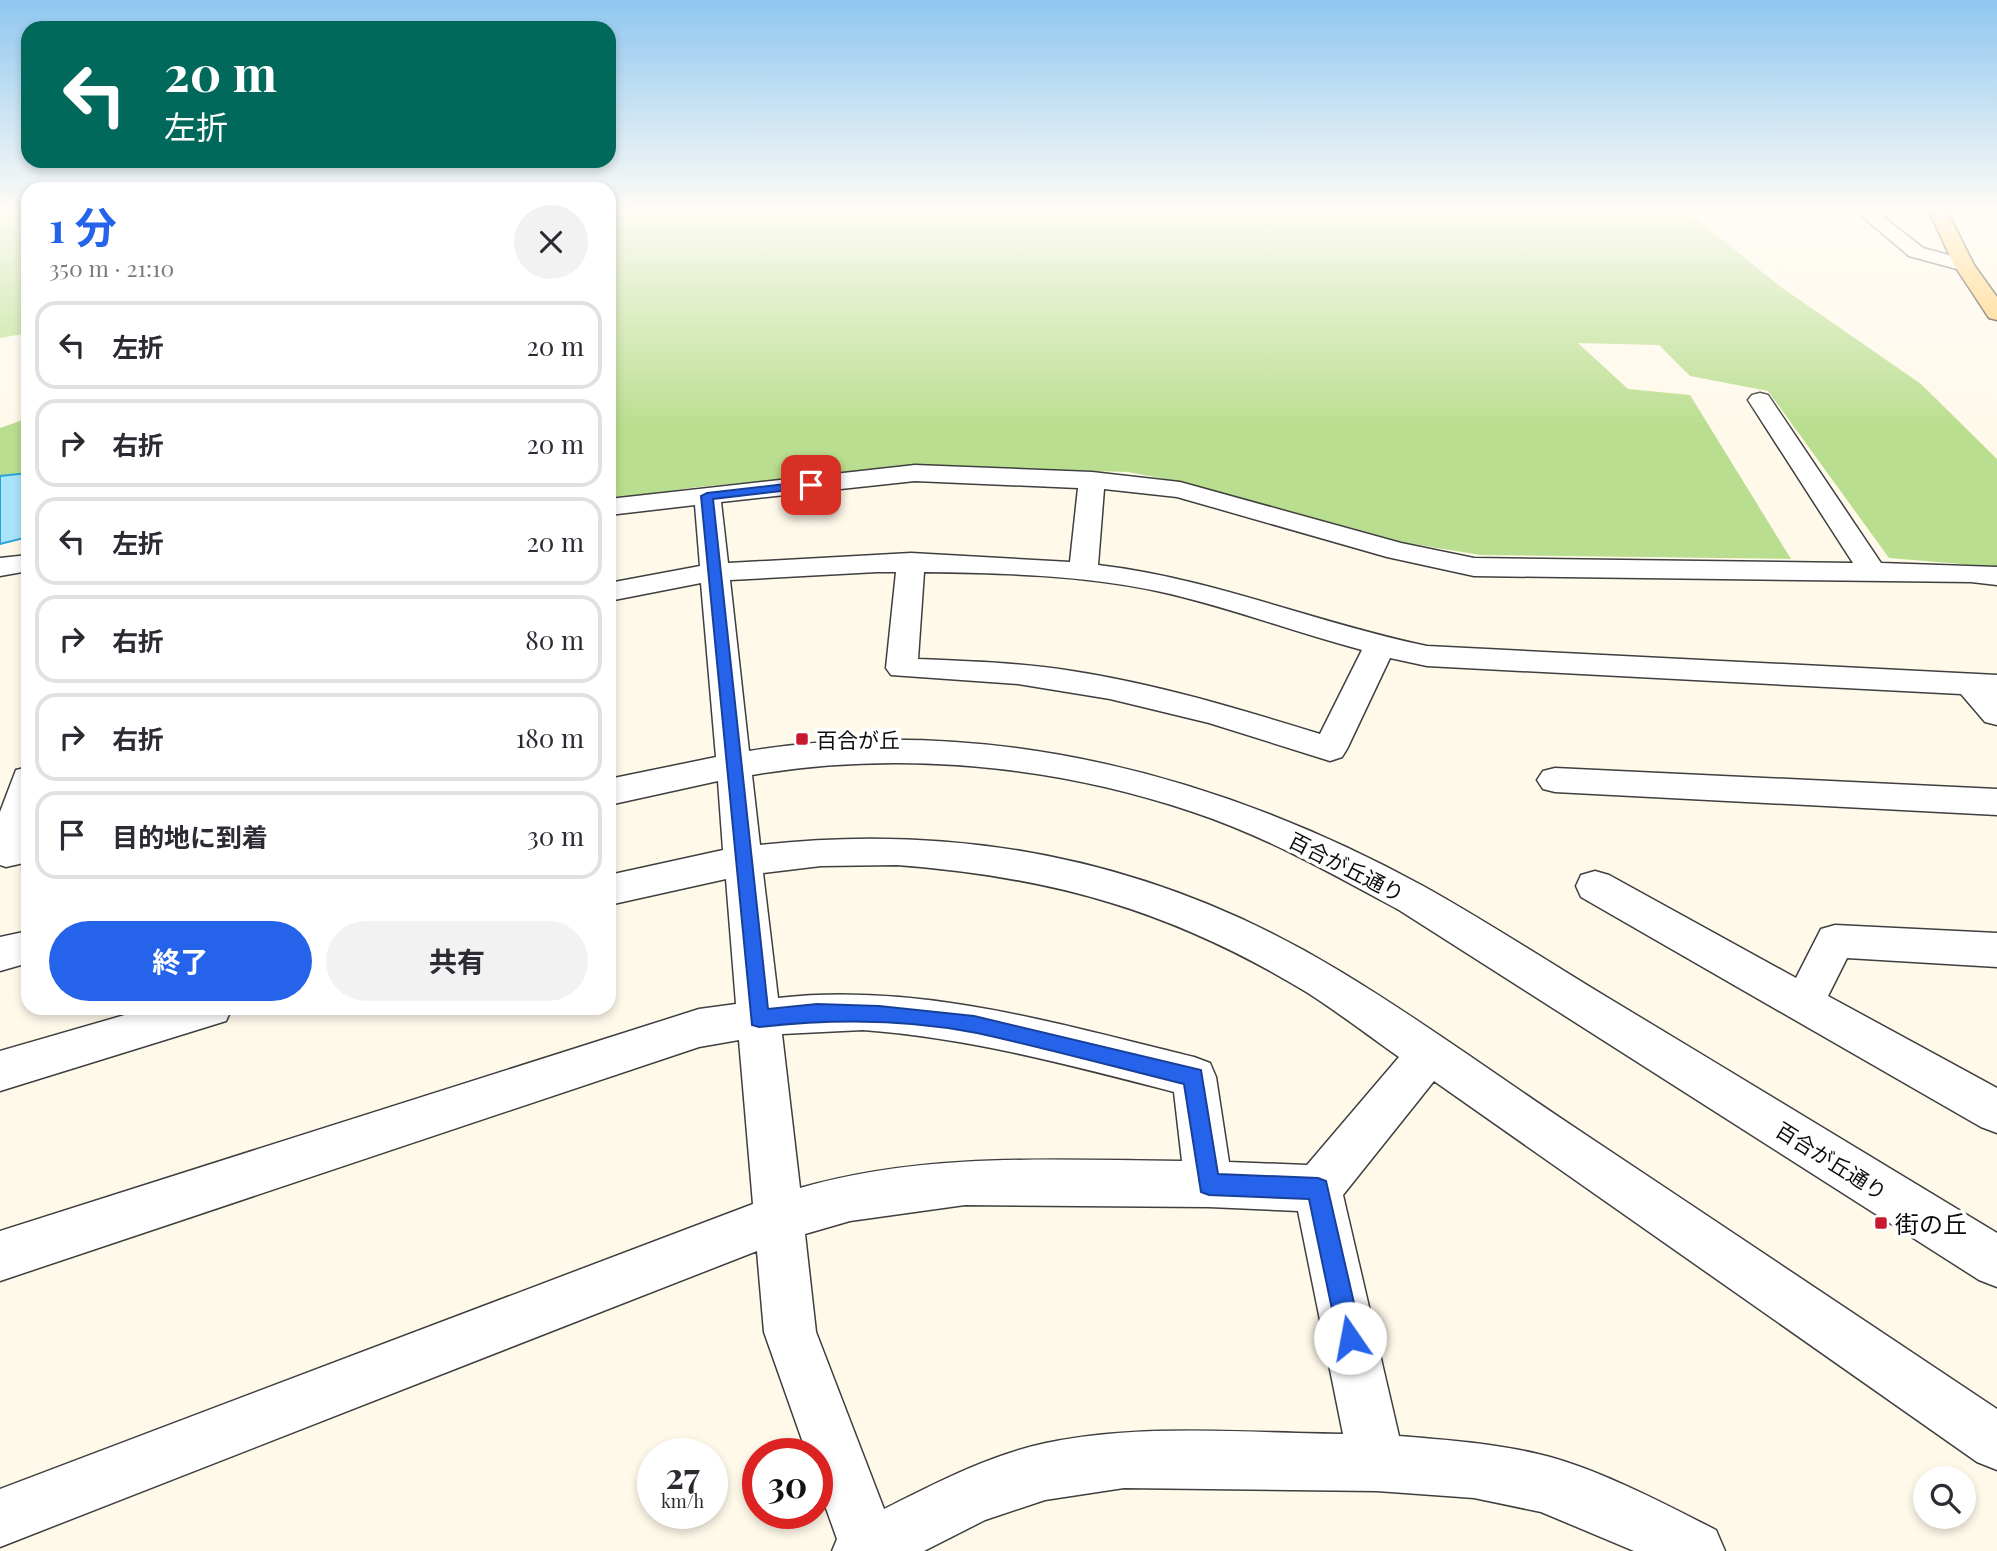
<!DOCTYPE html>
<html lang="ja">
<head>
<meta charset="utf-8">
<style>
	:root { --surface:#fff; --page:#f2f2f3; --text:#2b2b33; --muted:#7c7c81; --line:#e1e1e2; --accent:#2563eb }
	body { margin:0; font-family:"Playfair Display","Noto Sans JP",serif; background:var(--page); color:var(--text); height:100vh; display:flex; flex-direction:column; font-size:26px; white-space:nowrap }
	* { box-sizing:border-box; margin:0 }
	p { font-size:23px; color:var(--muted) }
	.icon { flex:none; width:38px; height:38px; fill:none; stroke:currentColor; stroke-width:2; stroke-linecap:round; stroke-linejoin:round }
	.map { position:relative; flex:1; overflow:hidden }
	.panel { position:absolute; left:21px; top:182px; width:595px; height:833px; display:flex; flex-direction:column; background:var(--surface); border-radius:21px; box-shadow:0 4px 10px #0003 }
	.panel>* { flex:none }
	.guide { position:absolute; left:21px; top:21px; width:595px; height:147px; border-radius:21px; box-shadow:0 4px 10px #0003; background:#00695c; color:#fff; overflow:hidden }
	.controls { position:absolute; left:1913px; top:1466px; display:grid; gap:14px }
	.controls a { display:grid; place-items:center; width:63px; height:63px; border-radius:50%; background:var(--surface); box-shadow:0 4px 10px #0003; font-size:35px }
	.speed { position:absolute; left:637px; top:1438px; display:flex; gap:14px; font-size:35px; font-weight:700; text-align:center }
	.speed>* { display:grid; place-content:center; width:91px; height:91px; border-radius:50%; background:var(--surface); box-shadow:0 4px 10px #0003; line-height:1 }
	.speed small { font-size:18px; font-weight:400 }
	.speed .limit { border:10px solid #d22; background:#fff; color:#111 }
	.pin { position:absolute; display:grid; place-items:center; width:60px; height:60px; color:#fff; margin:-30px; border-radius:14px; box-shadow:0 4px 10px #0006 }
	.me { position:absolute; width:77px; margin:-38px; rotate:348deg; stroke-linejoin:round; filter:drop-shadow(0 0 5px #0008) }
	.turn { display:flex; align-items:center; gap:24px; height:147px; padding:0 28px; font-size:32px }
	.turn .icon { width:91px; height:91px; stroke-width:2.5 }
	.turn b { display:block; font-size:49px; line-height:60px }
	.round { display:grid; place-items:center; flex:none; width:74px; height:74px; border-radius:37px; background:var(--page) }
	.headline { display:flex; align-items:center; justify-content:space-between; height:119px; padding:0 28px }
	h1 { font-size:42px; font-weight:700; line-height:52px; color:var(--accent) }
	.button { display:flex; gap:14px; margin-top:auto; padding:14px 28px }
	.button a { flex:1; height:80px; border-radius:42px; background:var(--accent); color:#fff; font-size:28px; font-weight:700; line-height:80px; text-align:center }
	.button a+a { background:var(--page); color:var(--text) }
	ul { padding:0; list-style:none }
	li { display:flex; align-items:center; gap:21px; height:88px; margin:0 14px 10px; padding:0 14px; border:4px solid var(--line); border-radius:21px }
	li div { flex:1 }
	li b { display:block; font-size:26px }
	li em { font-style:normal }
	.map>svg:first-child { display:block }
	.forest { fill:#bade8f }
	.water { fill:#aae4fb; stroke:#2ba3d8; stroke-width:2 }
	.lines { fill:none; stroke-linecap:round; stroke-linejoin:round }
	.minor-casing { stroke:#3f3f3f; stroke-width:3 }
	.major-casing { stroke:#1d1d1d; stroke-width:3 }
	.minor { fill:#fff; fill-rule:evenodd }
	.major { fill:#ffc85a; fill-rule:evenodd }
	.route { fill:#2563eb; stroke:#184099; stroke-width:2 }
	.poi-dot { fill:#c61931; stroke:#fff; stroke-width:2.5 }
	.labels { text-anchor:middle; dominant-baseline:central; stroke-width:7; stroke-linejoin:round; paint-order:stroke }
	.poi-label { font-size:21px; fill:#0c0c0c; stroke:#fff; text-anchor:start }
	.street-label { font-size:21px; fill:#0c0c0c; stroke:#fff }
	.near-poi-label { font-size:24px; fill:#0c0c0c; stroke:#fff; text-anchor:start }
</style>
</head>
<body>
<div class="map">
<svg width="1997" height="1551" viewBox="0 0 1997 1551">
	<rect width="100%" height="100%" fill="#fff9ea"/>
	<!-- forest -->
	<path class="forest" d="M 0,211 L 28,211 L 28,333 L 0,338 Z
		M 609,211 L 1686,211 L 1781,287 L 1921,384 L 1997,459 L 1997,567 L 1889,558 L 1768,391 L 1690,376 L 1659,345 L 1578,343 L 1628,389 L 1690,395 L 1791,559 L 1481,555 L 1406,543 L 1186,483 L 1128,472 L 930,466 L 698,487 L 609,499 Z
		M 28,418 L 28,476 L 0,481 L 0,428 Z"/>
	<!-- water -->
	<path class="water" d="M 28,473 L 28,537 L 0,544 L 0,476 Z"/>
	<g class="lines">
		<defs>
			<path id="minor" d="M 1856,211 L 1876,211 L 1923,248 L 1971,261 L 1973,265 L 1964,271 L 1909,256 Z
				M 1760,393 L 1768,395 L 1881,563 L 1997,567 L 1997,585 L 1971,582 L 1474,576 L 1387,557 L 1177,497 L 1104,489 L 1098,565 C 1211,578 1316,623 1427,646 L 1997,675 L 1997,725 L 1985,722 L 1961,694 L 1427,666 L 1390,658 L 1347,749 L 1342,757 L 1330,761 L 1209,723 L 1110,699 L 1018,684 L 891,675 L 886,668 L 896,572 L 877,572 L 730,580 L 749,751 C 985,713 1219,774 1425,887 C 1491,924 1555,966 1620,1005 C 1746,1081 1871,1157 1997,1233 L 1997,1287 L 1979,1280 L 1399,910 C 1333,874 1265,836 1193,812 C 1054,765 898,750 752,775 L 760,845 C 966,822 1160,862 1338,970 C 1420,1019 1497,1076 1577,1129 C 1717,1222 1857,1316 1997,1409 L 1997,1470 L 1977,1462 L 1434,1081 L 1343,1195 L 1399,1436 C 1446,1440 1492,1443 1538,1454 C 1595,1467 1663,1503 1716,1530 L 1725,1551 L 1634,1551 L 1541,1512 L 1474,1498 L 1377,1491 L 1124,1488 L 1045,1500 L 985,1520 L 924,1551 L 832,1551 L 837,1539 L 817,1483 L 817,1454 L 807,1454 L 764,1332 L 757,1251 L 0,1547 L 0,1489 L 753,1204 L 739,1040 L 699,1047 L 0,1281 L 0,1231 L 699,1009 L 736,1004 L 726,879 L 609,905 L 609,875 L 723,850 L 718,781 L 609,805 L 609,779 L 716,757 L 701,583 L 609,601 L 609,583 L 700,566 L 695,505 L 609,515 L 609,499 L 915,465 L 1092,472 L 1180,482 L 1401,543 L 1474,558 L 1853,563 L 1748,400 L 1752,395 ZM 915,481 L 1078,488 L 1070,562 L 911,553 L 728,563 L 721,502 ZM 924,572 C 1001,573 1082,575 1157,591 C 1227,606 1293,632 1362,650 L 1320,734 C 1239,709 1157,684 1072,671 C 1021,663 970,661 918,659 ZM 897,865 C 1054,877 1173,911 1308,993 C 1339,1013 1369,1036 1399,1057 L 1307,1165 L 1229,1162 L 1216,1077 L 1210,1063 L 1194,1057 C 1058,1024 920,982 778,998 L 763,873 L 821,866 ZM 863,1030 C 970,1038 1070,1065 1174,1092 L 1182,1161 C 1053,1160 925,1152 800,1188 L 782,1034 ZM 965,1205 L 1209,1207 L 1298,1211 L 1343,1434 C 1245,1433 1143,1423 1046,1443 C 989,1455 936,1483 884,1509 L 816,1332 L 805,1234 L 850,1221 Z
				M 28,555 L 28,571 L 0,576 L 0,558 Z
				M 28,767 L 28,862 L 6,867 L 0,865 L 0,812 L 16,770 Z
				M 1555,768 L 1997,789 L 1997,815 L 1555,792 L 1543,789 L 1537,780 L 1543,771 Z
				M 1595,871 L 1609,875 L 1796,978 L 1821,929 L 1835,925 L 1997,933 L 1997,967 L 1847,958 L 1828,996 L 1997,1088 L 1997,1133 L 1981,1127 L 1581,897 L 1576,886 L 1581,875 Z
				M 28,931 L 28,963 L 0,971 L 0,937 Z
				M 149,1008 L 232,1008 L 226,1021 L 0,1091 L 0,1051 Z"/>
			<path id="major" d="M 1929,211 L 1947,211 L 1974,265 L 1997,297 L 1997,320 L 1989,318 L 1954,265 Z"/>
		</defs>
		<!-- minor casing -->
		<use href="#minor" class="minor-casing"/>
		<!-- major casing -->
		<use href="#major" class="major-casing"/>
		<!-- minor -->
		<use href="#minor" class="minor"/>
		<!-- major -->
		<use href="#major" class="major"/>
	</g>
	<!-- sky -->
	<linearGradient id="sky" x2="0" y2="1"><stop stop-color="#8fc7f0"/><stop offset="0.49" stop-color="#fffcf6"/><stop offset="1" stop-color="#fffcf6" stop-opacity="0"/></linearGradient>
	<rect width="1997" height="428" fill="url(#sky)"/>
	<!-- route -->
	<path class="route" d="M 811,481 L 817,485 L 815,487 L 713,499 L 768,1009 L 817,1004 L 879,1006 L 974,1016 L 1201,1070 L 1218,1174 L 1318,1178 L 1326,1181 L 1362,1338 L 1359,1347 L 1350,1350 L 1342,1347 L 1338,1338 L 1309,1199 L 1209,1195 L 1201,1192 L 1184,1084 C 1115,1067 1046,1048 977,1033 C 906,1019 831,1019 759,1027 L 752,1025 L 701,496 L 707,493 Z"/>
	<!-- markers -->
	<g class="poi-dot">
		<rect x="795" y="732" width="14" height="14" rx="3.5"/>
		<rect x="1874" y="1216" width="14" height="14" rx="3.5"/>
	</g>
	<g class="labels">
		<!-- poi labels -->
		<g class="poi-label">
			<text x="816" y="739">百合が丘</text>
		</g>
		<!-- street labels -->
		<g class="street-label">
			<text transform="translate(1347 866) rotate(27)">百合が丘通り</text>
			<text transform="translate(1832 1160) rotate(32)">百合が丘通り</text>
		</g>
		<!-- near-poi labels -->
		<g class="near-poi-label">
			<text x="1895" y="1223">街の丘</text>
		</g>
	</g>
</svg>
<div class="controls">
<a><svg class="icon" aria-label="search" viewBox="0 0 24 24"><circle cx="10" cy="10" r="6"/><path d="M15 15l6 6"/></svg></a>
</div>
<div class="speed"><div>27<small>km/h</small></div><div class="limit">30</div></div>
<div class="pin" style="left:811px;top:485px;background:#d93025"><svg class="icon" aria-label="arrive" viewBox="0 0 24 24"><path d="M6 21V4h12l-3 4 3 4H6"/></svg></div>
<svg class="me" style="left:1350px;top:1338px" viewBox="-20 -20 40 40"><circle r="19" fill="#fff"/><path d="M0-13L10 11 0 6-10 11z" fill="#2563eb"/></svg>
<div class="guide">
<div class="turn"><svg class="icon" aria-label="left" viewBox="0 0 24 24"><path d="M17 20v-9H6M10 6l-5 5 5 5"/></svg><div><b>20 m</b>左折</div></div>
</div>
<section class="panel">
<div class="headline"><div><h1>1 分</h1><p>350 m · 21:10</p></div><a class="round"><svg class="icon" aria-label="close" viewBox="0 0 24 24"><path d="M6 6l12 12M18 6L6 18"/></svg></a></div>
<ul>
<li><svg class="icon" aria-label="left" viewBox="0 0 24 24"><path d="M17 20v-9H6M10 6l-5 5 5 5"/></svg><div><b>左折</b></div><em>20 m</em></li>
<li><svg class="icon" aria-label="right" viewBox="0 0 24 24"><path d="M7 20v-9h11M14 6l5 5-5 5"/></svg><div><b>右折</b></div><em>20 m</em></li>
<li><svg class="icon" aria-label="left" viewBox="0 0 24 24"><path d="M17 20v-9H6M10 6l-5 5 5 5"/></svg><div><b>左折</b></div><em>20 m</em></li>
<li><svg class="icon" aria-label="right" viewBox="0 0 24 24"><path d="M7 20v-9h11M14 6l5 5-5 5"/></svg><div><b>右折</b></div><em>80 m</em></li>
<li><svg class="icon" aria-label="right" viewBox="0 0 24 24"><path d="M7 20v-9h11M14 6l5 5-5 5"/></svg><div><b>右折</b></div><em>180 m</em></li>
<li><svg class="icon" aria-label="arrive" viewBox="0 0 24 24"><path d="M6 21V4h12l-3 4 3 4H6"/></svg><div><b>目的地に到着</b></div><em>30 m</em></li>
</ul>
<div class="button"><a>終了</a><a>共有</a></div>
</section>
</div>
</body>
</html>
